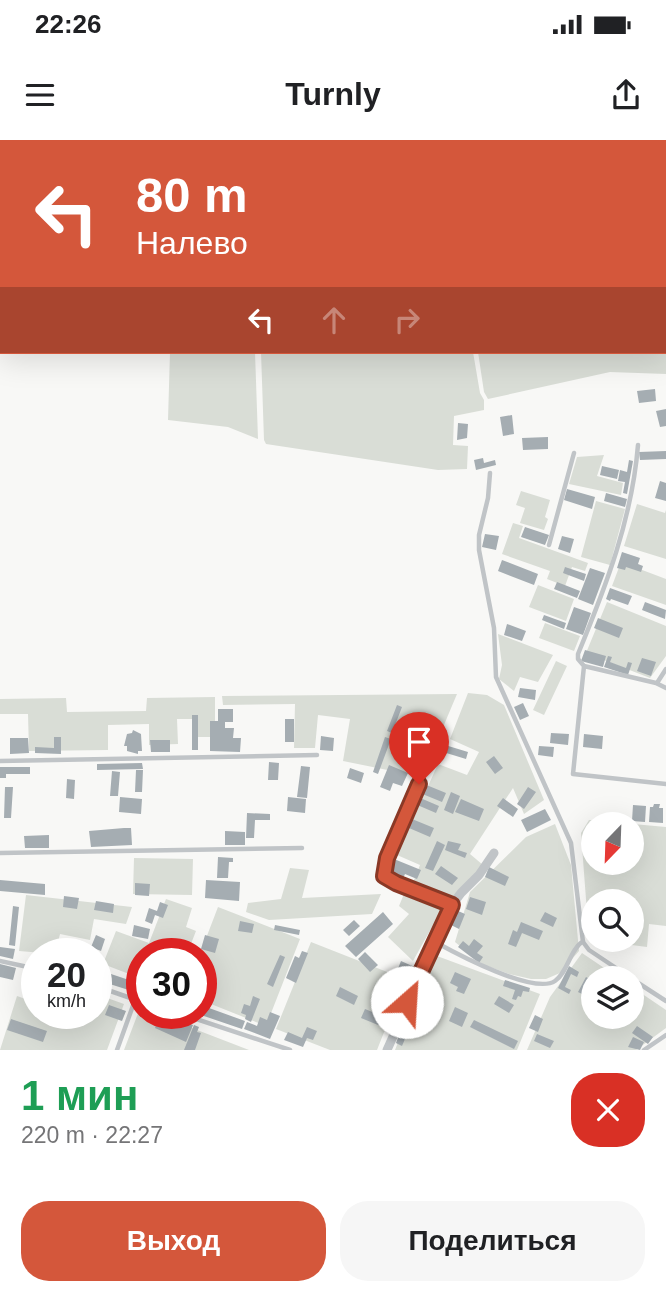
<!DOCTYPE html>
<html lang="ru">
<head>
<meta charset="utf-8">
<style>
	:root { --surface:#fff; --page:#f6f6f6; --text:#202124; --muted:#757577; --accent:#d4573b }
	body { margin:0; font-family:Helvetica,sans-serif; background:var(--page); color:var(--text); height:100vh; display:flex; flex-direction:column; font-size:26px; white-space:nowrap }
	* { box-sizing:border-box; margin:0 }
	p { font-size:23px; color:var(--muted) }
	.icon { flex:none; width:38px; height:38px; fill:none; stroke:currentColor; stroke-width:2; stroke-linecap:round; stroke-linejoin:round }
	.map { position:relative; height:910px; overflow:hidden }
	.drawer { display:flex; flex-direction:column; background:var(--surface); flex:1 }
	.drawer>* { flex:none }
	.guide { position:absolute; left:0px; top:0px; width:667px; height:214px; box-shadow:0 7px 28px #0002; background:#d4573b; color:#fff; overflow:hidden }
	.needle { width:46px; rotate:203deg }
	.fabs { position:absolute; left:581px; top:672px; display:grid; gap:14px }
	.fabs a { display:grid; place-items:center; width:63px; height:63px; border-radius:50%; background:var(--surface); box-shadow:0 7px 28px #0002; font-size:35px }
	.speed { position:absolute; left:21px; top:798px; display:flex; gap:14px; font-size:35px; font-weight:700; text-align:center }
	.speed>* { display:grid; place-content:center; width:91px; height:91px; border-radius:50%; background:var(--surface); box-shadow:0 7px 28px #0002; line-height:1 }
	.speed small { font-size:18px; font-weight:400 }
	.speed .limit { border:10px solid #d22; background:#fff; color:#111 }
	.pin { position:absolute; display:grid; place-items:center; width:60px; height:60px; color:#fff; margin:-72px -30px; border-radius:50% 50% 50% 0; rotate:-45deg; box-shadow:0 0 7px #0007 }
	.pin .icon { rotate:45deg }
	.me { position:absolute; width:77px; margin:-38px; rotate:26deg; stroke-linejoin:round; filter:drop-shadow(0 0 5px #0008) }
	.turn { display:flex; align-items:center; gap:24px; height:147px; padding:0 21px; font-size:32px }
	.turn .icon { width:91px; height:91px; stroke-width:2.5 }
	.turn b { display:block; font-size:49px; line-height:60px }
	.lanes { display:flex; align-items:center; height:66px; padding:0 21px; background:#0003; justify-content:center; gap:35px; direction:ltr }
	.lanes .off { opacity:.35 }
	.round { display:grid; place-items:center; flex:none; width:74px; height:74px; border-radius:28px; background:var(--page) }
	.headline { display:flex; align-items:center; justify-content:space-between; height:119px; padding:0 21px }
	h1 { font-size:42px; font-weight:800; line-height:52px; color:#1e9e55 }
	.button { display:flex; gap:14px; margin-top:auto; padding:14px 21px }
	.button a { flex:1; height:80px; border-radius:28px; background:var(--accent); color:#fff; font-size:28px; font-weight:800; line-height:80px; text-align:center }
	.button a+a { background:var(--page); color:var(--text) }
	.status { display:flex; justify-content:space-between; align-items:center; height:49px; padding:0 35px; background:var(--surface); direction:ltr }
	.status svg { height:19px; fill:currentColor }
	header { display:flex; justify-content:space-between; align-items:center; height:91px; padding:0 21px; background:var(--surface); font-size:32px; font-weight:800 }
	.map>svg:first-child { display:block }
	.green { fill:#d9ddd6; fill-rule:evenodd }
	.building { fill:#a5adb2 }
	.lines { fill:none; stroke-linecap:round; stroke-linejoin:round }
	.service { stroke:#c0c4c7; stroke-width:4.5 }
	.minor { stroke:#c0c4c7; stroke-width:9 }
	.route-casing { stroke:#8a3926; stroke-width:18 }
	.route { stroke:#d4573b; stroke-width:12 }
</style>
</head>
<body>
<div class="status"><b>22:26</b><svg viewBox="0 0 49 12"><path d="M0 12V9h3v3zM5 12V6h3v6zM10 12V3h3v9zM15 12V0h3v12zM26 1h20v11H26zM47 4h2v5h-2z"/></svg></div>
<header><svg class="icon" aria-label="menu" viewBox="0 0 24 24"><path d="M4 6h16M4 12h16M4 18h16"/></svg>Turnly<svg class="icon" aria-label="share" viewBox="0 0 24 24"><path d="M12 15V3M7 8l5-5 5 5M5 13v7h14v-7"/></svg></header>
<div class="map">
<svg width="666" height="910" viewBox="0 0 666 910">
	<rect width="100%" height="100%" fill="#f8f8f6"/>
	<!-- green -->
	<path class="green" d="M 470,0 L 666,0 L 666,234 L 610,232 L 488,259 L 484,252 L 478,212 L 665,212 L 665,2 Z
		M 170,212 L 255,212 L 258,299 L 228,287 L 168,280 Z
		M 261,212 L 473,212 L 480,253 L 484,260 L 484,270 L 454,276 L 453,305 L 468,306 L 467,329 L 438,330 L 266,304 L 264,300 Z
		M 604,315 L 597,336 L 623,343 L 621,355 L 569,344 L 577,317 Z
		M 521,351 L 550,360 L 545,377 L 548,379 L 544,390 L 520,383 L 525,368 L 516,365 Z
		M 596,361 L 625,369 L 610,425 L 581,417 Z
		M 637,364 L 665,373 L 666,370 L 666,419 L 624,406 Z
		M 513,383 L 523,386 L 519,398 L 588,423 L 585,431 L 572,427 L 565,446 L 547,439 L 550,431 L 502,414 Z
		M 621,422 L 666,439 L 666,465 L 612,446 Z
		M 538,445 L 574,459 L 566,481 L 529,467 Z
		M 607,462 L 666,486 L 666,516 L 650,538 L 586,513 Z
		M 545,483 L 580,496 L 574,511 L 539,498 Z
		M 498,494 L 553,515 L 538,542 L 520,537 L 514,551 L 499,539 L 502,525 Z
		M 556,521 L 567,526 L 544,575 L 533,570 Z
		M 468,553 L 487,555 L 504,565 L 544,660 L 524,674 L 513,648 L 470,714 L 483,725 L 449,763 L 412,745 L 420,725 L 397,715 L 438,624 L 467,635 L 479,612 L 450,599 Z
		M 457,554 L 422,637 L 343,621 L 350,579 L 318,575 L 315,608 L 294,608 L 295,564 L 223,565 L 222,556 Z
		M 215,557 L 215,597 L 198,597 L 197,579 L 177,579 L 178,604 L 149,605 L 149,584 L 108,585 L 108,610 L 29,611 L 28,574 L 0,574 L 0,559 L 66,558 L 67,572 L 146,571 L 147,558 Z
		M 589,680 L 666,687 L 666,786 L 649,784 L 647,807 L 593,800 L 632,800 L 632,761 L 593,761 L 593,800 L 589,799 L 581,693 ZM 593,684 L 632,684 L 632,723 L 593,723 Z
		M 555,684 L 571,725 L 579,811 L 560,833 L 546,839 L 531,839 L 509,834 L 482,824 L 455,802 L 470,752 L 526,697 Z
		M 134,718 L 193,719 L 192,755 L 133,754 Z
		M 290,728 L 309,730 L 302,758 L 381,754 L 372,774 L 269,780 L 246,772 L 248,763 L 281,759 Z
		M 404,754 L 442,769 L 413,821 L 388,797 L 409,774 L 399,766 Z
		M 26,755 L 132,767 L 126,784 L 94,779 L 90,800 L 60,794 L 55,814 L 19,811 Z
		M 166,759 L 192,768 L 186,787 L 196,791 L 187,814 L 142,814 L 142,839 L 103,824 L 116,791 L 149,803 Z
		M 218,767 L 300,799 L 266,886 L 201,860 L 200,814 Z
		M 311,802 L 405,839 L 377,910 L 330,910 L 276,889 Z
		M 582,813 L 619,838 L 593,838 L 593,877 L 632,877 L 632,847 L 666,870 L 666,888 L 636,910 L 527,910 L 550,857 Z
		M 437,816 L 540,854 L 517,910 L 395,910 L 415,860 Z
		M 96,854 L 124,864 L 107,910 L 0,910 L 17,856 L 37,863 L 37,873 L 65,873 L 72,876 L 73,873 L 96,873 Z
		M 140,868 L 142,873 L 153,873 L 249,910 L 124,910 Z"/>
	<!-- building -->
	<path class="building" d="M 655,249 L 656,261 L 639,263 L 637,251 Z
		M 666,269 L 666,286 L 660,287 L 656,271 Z
		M 512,275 L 514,294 L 503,296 L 500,277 Z
		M 458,283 L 468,284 L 467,298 L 457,300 Z
		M 548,297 L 548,309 L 523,310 L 522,298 Z
		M 666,311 L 666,319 L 640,320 L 639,312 Z
		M 483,318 L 484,323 L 495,320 L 496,325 L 476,330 L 474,320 Z
		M 629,320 L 633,321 L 627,354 L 623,353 L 625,342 L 618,341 L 620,330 L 627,332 Z
		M 602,326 L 619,330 L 617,339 L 600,335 Z
		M 660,341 L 666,343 L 666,361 L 655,358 Z
		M 567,349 L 595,357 L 592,369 L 564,360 Z
		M 606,353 L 627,359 L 625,367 L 604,361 Z
		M 525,387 L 549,395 L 545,405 L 521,397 Z
		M 485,394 L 499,396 L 496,410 L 482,407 Z
		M 562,396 L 574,399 L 570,413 L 558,409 Z
		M 622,412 L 640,418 L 638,424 L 643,426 L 641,432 L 626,427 L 625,430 L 617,428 Z
		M 502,420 L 538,434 L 534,445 L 498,431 Z
		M 565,427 L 586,434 L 584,441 L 563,433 Z
		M 590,428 L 605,433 L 593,465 L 578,459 Z
		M 557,442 L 580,451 L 577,458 L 554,449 Z
		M 610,448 L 632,456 L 628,465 L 611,459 L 610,461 L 606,459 Z
		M 645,462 L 666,470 L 665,479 L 642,470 Z
		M 574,467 L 591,473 L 583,495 L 566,489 Z
		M 544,475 L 566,483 L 564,489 L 542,480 Z
		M 598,478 L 623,488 L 619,498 L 594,488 Z
		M 507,484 L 526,491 L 522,501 L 504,495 Z
		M 585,510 L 606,516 L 603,527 L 581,521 Z
		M 608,516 L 612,517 L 610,522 L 626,528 L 628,522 L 632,523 L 628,535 L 604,527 Z
		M 642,518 L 656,522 L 651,536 L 637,531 Z
		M 520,548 L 536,550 L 535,560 L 518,557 Z
		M 523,563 L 529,576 L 520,580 L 514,567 Z
		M 397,565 L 402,567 L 392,593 L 387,591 Z
		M 218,569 L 233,569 L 233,582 L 225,582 L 225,588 L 234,588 L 233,598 L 241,598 L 240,612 L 210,611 L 210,581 L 218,581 Z
		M 192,575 L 198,575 L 198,610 L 192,610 Z
		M 285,579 L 294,579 L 294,602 L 285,602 Z
		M 133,590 L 141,594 L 142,611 L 138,611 L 138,614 L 127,611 L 127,606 L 124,606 L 127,594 L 132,593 Z
		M 551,593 L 569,594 L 568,605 L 550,603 Z
		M 584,594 L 603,596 L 602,609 L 583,607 Z
		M 321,596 L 334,598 L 333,611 L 320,610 Z
		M 54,597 L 61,597 L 61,614 L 35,613 L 35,607 L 54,608 Z
		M 385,597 L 391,599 L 378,634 L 373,632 Z
		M 10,598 L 28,598 L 29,613 L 10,614 Z
		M 150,600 L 170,600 L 170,612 L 151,612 Z
		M 445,605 L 468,612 L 466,619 L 443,612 Z
		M 539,606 L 554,607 L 553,617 L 538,615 Z
		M 494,616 L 503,628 L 495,634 L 486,622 Z
		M 269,622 L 279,623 L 278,640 L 268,640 Z
		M 142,623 L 143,629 L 97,630 L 97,624 Z
		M 389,625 L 408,633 L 402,646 L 393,643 L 390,651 L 380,647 Z
		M 301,626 L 310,627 L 307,658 L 297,657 Z
		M 0,627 L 30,627 L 30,634 L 6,634 L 6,638 L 0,638 Z
		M 350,628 L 364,633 L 361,643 L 347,638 Z
		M 136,630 L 143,630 L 142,652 L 135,652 Z
		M 112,631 L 120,632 L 118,656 L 110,656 Z
		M 67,639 L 75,640 L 74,659 L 66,658 Z
		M 424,644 L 446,653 L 442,662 L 420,653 Z
		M 5,647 L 13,647 L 11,678 L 4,678 Z
		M 528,647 L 536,652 L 524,669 L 517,664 Z
		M 451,652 L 460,656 L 453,674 L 444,670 Z
		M 120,657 L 142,659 L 141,674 L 119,672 Z
		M 288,657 L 306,659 L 305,673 L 287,671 Z
		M 418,657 L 439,666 L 436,673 L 415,664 Z
		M 503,658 L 518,669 L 513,677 L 497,666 Z
		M 461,659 L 484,669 L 479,681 L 455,672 Z
		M 654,664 L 660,664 L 659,668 L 663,668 L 663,683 L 649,682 L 650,667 L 653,667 Z
		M 633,665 L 646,666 L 645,682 L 632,681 Z
		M 545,669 L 551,680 L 527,692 L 521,680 Z
		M 247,673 L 270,674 L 270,680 L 255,680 L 254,698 L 246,698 Z
		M 412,679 L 434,688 L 430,697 L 409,688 Z
		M 124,688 L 131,688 L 132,705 L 91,707 L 89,691 Z
		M 225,691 L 245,692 L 245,705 L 225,705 Z
		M 49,695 L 49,708 L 25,708 L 24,696 Z
		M 437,701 L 445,705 L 433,731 L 425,728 Z
		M 448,701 L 461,704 L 458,710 L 467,713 L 465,718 L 445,710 Z
		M 218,717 L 233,718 L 233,722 L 229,722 L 228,738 L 217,738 Z
		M 394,719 L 421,730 L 417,739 L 405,734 L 401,743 L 387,737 Z
		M 441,726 L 458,738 L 452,745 L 435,734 Z
		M 489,727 L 509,737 L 505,746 L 485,737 Z
		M 0,740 L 45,744 L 45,755 L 0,751 Z
		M 206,740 L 240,742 L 239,761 L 205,758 Z
		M 135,743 L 150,744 L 149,756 L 135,755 Z
		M 64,756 L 79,758 L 77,769 L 63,767 Z
		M 470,757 L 486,762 L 482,775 L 466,769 Z
		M 96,761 L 114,764 L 113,773 L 94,770 Z
		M 160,762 L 168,765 L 163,778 L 155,775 L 152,784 L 145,781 L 149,768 L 157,771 Z
		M 13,766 L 19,767 L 15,806 L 9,805 Z
		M 456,770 L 465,774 L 459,789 L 451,785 Z
		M 383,772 L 393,784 L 356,817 L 345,806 Z
		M 545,772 L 557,778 L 553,787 L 540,781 Z
		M 354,780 L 360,786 L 349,796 L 343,790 Z
		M 240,781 L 254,784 L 252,793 L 238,791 Z
		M 521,782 L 543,791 L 539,800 L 522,793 L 516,807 L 508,804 L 513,790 L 517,792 Z
		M 134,785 L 150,789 L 148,799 L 132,796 Z
		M 275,785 L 300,790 L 299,795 L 274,790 Z
		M 96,795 L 105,799 L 101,811 L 91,807 Z
		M 205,795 L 219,799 L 215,813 L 201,809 Z
		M 474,799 L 483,806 L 477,813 L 483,817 L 479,823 L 458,807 L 463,801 L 469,806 Z
		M 0,807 L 15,809 L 13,819 L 0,816 Z
		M 302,811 L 308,813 L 296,843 L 286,838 L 295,816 L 299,818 Z
		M 365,812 L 378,825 L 370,832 L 358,819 Z
		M 280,815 L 285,817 L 273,847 L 267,844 Z
		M 401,821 L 419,829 L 414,839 L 397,831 Z
		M 0,824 L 16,828 L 13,840 L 0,837 Z
		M 569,826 L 579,832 L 577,837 L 571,834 L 565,847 L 571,850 L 569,854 L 558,848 Z
		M 455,832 L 471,839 L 464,854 L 456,851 L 458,847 L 450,843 Z
		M 111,834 L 138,843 L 135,852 L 97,840 L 99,835 L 109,838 Z
		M 586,837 L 593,841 L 586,856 L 578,852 Z
		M 505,840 L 530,848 L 529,852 L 523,851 L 521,857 L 518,856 L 516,860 L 512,859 L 515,850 L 503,846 Z
		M 340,847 L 358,856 L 354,865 L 336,856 Z
		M 209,851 L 215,854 L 209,868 L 245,881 L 242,889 L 201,875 Z
		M 253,856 L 260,859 L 251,882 L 245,879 L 246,875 L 241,873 L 244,864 L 250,866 Z
		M 499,856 L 514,865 L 509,873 L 494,864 Z
		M 109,865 L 126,871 L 122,881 L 105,875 Z
		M 455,867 L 468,873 L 462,887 L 449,881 Z
		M 365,869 L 387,878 L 383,887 L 361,878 Z
		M 270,872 L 280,876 L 270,899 L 244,889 L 247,882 L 257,886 L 260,877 L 267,880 Z
		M 408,872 L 423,878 L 421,883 L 413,880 L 402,906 L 396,903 Z
		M 161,873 L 193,885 L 186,902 L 155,888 Z
		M 535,875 L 543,879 L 538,892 L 529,888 Z
		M 11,879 L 47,891 L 43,902 L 7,890 Z
		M 474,880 L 518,901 L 514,909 L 470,887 Z
		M 194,885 L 199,887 L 197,892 L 201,893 L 195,910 L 184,910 Z
		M 637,886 L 653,897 L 648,904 L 632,893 Z
		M 307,887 L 317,891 L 313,900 L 307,898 L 303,907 L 284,900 L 288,892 L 302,898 Z
		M 537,894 L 554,901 L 550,908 L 534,901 Z
		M 633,897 L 644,902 L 640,910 L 628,907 Z"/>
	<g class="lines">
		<!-- service -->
		<path class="service" d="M 490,333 L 488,358 L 479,395 L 479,410 L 494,488 L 496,537 L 571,703 L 583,802 L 589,810 L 631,838
			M 549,405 L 574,313
			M 584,526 L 578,519 L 578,514 C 606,446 632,379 638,305
			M 657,543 L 666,529
			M 666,548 L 656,543 L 584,526 L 573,634 L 666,644
			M 0,621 L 317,615
			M 419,644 L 387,717 L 384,736 L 396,743 L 452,765
			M 0,713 L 302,708
			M 437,803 C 457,814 534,855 555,841 C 568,832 569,811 583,801
			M 0,821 L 37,829
			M 632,839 L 666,861
			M 96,846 L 142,862
			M 178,873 L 290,910
			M 117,910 L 135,860
			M 644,910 L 666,895"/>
		<!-- minor -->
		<path class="minor" d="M 387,910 L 452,765 L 461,753 L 479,735 L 494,713"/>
	</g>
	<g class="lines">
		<defs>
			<path id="route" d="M 407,862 L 452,765 L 396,743 L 384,736 L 387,718 L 419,644"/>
		</defs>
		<!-- route casing -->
		<use href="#route" class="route-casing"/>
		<!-- route -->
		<use href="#route" class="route"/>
	</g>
</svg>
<div class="fabs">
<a><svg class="needle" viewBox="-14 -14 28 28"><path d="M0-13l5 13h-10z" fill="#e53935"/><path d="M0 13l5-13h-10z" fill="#757577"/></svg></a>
<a><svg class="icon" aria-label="search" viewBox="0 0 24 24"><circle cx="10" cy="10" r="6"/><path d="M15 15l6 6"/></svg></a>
<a><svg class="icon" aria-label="layers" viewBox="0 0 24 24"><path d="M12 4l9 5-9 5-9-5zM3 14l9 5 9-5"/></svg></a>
</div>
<div class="speed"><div>20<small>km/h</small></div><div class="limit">30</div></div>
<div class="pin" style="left:419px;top:644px;background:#d93025"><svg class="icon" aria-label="arrive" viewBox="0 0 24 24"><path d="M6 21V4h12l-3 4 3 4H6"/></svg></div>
<svg class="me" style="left:407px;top:862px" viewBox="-20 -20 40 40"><circle r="19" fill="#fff"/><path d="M0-13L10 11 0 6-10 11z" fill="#d4573b"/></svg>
<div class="guide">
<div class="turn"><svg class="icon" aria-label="left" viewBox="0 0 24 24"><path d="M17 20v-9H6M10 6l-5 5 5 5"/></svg><div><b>80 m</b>Налево</div></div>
<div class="lanes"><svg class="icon" aria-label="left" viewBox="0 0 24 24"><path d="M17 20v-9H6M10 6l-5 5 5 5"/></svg><svg class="icon off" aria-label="ahead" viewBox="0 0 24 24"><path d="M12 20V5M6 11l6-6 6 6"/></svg><svg class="icon off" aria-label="right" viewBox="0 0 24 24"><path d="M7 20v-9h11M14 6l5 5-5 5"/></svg></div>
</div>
</div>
<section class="drawer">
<div class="headline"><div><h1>1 мин</h1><p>220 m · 22:27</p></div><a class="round" style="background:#d93025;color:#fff"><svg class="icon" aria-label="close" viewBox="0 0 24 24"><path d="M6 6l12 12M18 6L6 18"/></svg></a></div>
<div class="button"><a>Выход</a><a>Поделиться</a></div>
</section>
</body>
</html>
